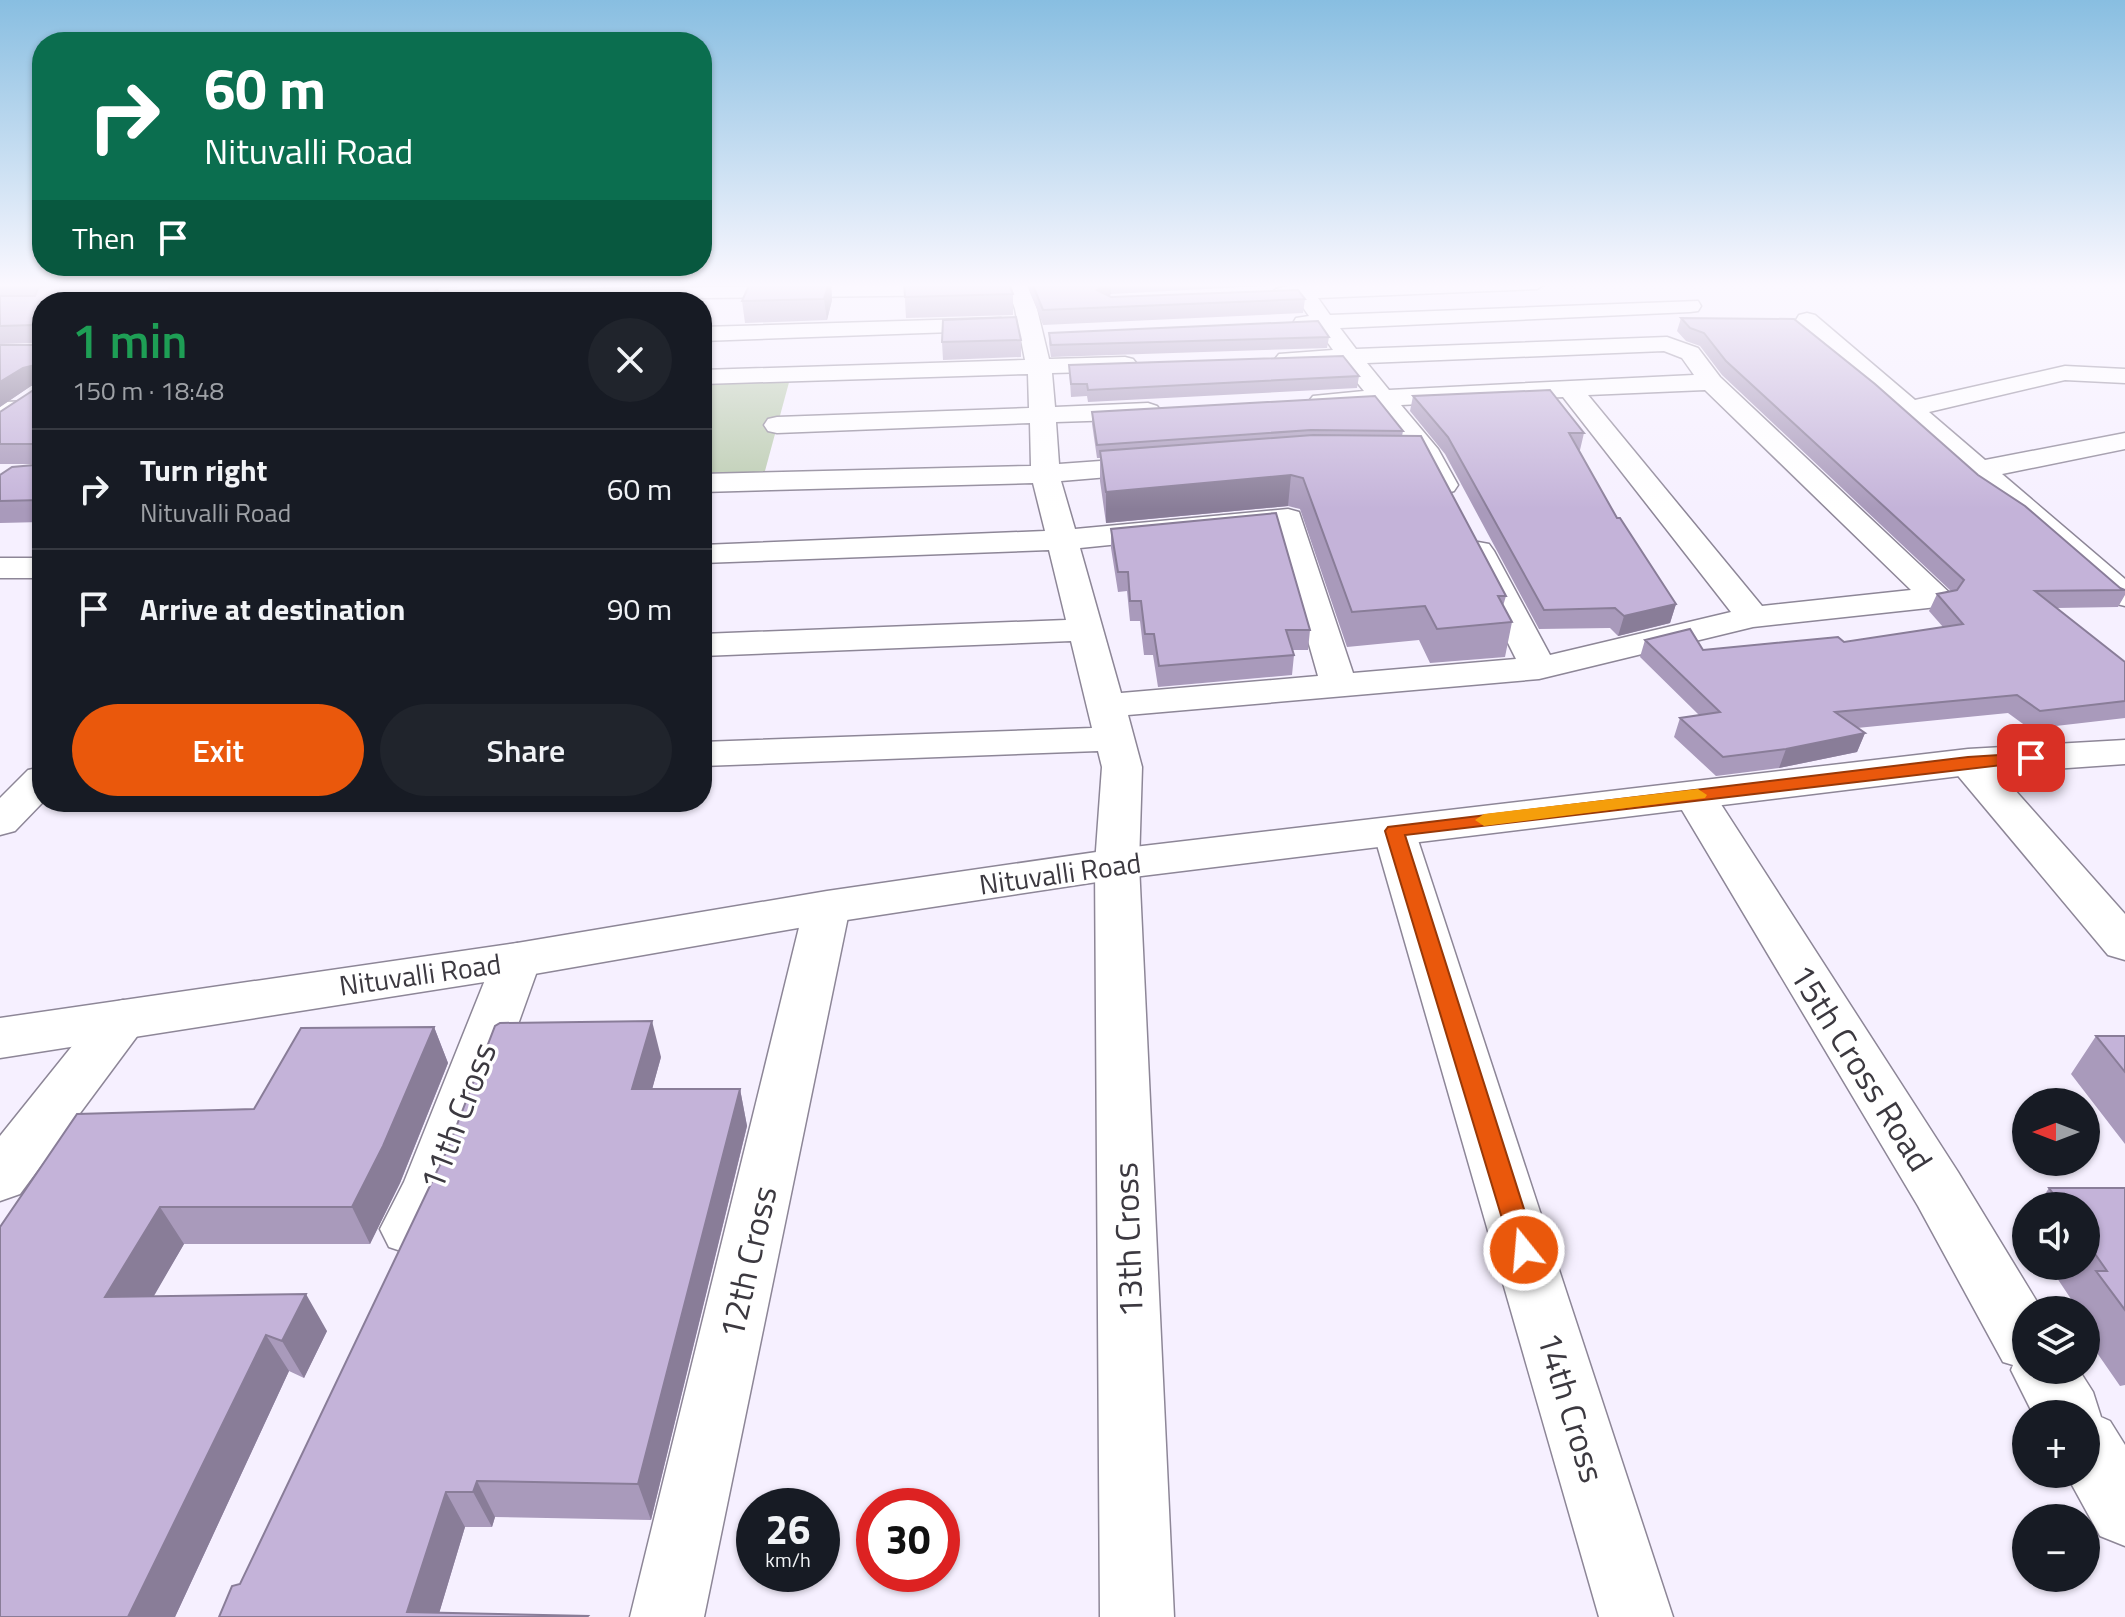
<!DOCTYPE html>
<html lang="en">
<head>
<meta charset="utf-8">
<style>
	:root { --surface:#171b24; --page:#20242c; --text:#f1f3f6; --muted:#9ea1a6; --line:#363941; --accent:#ea580c }
	body { margin:0; font-family:"Titillium Web",sans-serif; background:var(--page); color:var(--text); height:100vh; display:flex; flex-direction:column; font-size:30px; white-space:nowrap }
	* { box-sizing:border-box; margin:0 }
	p { font-size:26px; color:var(--muted) }
	.icon { flex:none; width:44px; height:44px; fill:none; stroke:currentColor; stroke-width:2; stroke-linecap:round; stroke-linejoin:round }
	.map { position:relative; flex:1; overflow:hidden }
	.drawer { position:absolute; left:32px; top:292px; width:680px; height:520px; display:flex; flex-direction:column; background:var(--surface); border-radius:32px; box-shadow:0 2px 6px #0004 }
	.drawer>* { flex:none }
	.banner { position:absolute; left:32px; top:32px; width:680px; height:244px; border-radius:32px; box-shadow:0 2px 6px #0004; background:#0b6e4f; color:#fff; overflow:hidden }
	.needle { width:52px; rotate:270deg }
	.buttons { position:absolute; left:2012px; top:1088px; display:grid; gap:16px }
	.buttons a { display:grid; place-items:center; width:88px; height:88px; border-radius:50%; background:var(--surface); box-shadow:0 2px 6px #0004; font-size:40px }
	.speed { position:absolute; left:736px; top:1488px; display:flex; gap:16px; font-size:40px; font-weight:700; text-align:center }
	.speed>* { display:grid; place-content:center; width:104px; height:104px; border-radius:50%; background:var(--surface); box-shadow:0 2px 6px #0004; line-height:1 }
	.speed small { font-size:20px; font-weight:400 }
	.speed .limit { border:12px solid #d22; background:#fff; color:#111 }
	.pin { position:absolute; display:grid; place-items:center; width:68px; height:68px; color:#fff; margin:-34px; border-radius:16px; box-shadow:0 4px 12px #0006 }
	.me { position:absolute; width:88px; margin:-44px; rotate:343deg; stroke-linejoin:round; filter:drop-shadow(0 0 6px #0008) }
	.turn { display:flex; align-items:center; gap:28px; height:168px; padding:0 40px; font-size:36px }
	.turn .icon { width:104px; height:104px; stroke-width:2.5 }
	.turn b { display:block; font-size:56px; line-height:68px }
	.then { display:flex; align-items:center; height:76px; padding:0 40px; background:#0003; gap:16px; font-size:30px }
	.round { display:grid; place-items:center; flex:none; width:84px; height:84px; border-radius:42px; background:var(--page) }
	.headline { display:flex; align-items:center; justify-content:space-between; height:136px; padding:0 40px }
	h1 { font-size:48px; font-weight:600; line-height:60px; color:#1e9e55 }
	.action { display:flex; gap:16px; margin-top:auto; padding:16px 40px }
	.action a { flex:1; height:92px; border-radius:48px; background:var(--accent); color:#fff; font-size:32px; font-weight:600; line-height:92px; text-align:center }
	.action a+a { background:var(--page); color:var(--text) }
	ul { padding:0; list-style:none }
	li { display:flex; align-items:center; gap:24px; height:120px; padding:0 40px; border-top:2px solid var(--line) }
	li div { flex:1 }
	li b { display:block; font-size:30px }
	li em { font-style:normal }
	.map>svg:first-child { display:block }
	.green { fill:#bbccb0 }
	.lines { fill:none; stroke-linecap:round; stroke-linejoin:round }
	.minor-casing { stroke:#8d8697; stroke-width:3 }
	.tertiary-casing { stroke:#8d8697; stroke-width:3 }
	.minor { fill:#fff; fill-rule:evenodd }
	.tertiary { fill:#fff; fill-rule:evenodd }
	.wall { fill:#a99abb }
	.shaded-wall { fill:#897d98 }
	.building { fill:#c4b3d9; stroke:#897d98; stroke-width:2 }
	.route { fill:#ea580c; stroke:#983908; stroke-width:2 }
	.slow { fill:#f59e0b }
	.labels { text-anchor:middle; dominant-baseline:central; stroke-width:7; stroke-linejoin:round; paint-order:stroke }
	.street-label { font-size:28px; fill:#3c3940; stroke:#fff }
	.near-street-label { font-size:34px; fill:#3c3940; stroke:#fff }
</style>
</head>
<body>
<div class="map">
<svg width="2125" height="1617" viewBox="0 0 2125 1617">
	<rect width="100%" height="100%" fill="#f6f0ff"/>
	<!-- green -->
	<path class="green" d="M 791,375 L 762,482 L 702,483 L 702,377 Z"/>
	<g class="lines">
		<defs>
			<path id="minor" d="M 948,283 L 963,283 L 972,289 L 962,295 L 375,302 L 373,299 L 384,293 Z
				M 1006,283 L 1026,283 L 1037,309 L 1049,359 L 1125,357 L 1133,359 L 1137,364 L 1133,369 L 1125,371 L 1052,373 L 1055,407 L 1148,403 L 1157,406 L 1161,411 L 1157,416 L 1148,419 L 1056,422 L 1059,464 L 1156,457 L 1166,459 L 1170,465 L 1166,471 L 1156,473 L 1061,481 L 1075,529 L 1288,509 L 1299,512 L 1353,673 L 1516,659 L 1462,551 L 1467,544 L 1478,542 L 1489,544 L 1494,551 L 1550,655 L 1731,612 L 1563,397 L 1401,405 L 1438,449 L 1458,485 L 1454,491 L 1444,494 L 1434,491 L 1415,457 L 1375,406 L 1313,406 L 1309,401 L 1313,396 L 1364,391 L 1342,364 L 1279,364 L 1275,359 L 1279,354 L 1333,350 L 1318,329 L 1296,328 L 1293,323 L 1296,318 L 1309,316 L 1297,299 L 1283,299 L 1272,293 L 1276,289 L 1288,286 L 1286,283 L 1307,283 L 1309,286 L 1547,283 L 1537,289 L 1318,298 L 1330,315 L 1698,301 L 1701,306 L 1698,311 L 1690,312 L 1340,328 L 1356,349 L 1667,337 L 1698,348 L 1720,377 L 1954,597 L 1949,604 L 1937,607 L 1753,627 L 1539,679 L 1128,715 L 1142,767 L 1139,864 L 1174,1617 L 1100,1617 L 1095,864 L 1102,767 L 1098,751 L 702,766 L 702,742 L 1092,728 L 1071,641 L 702,656 L 702,634 L 1066,620 L 1049,550 L 702,563 L 702,545 L 1045,531 L 1033,483 L 702,492 L 702,474 L 1031,466 L 1030,423 L 777,433 L 768,431 L 764,425 L 768,419 L 777,417 L 1029,408 L 1028,374 L 702,384 L 702,370 L 1025,360 L 1015,309 ZM 1664,351 L 1682,358 L 1694,375 L 1389,390 L 1367,363 ZM 1705,390 L 1911,590 L 1762,606 L 1588,395 ZM 1276,528 L 1318,676 L 1121,693 L 1080,548 Z
				M 1807,313 L 1815,315 L 1915,400 L 2065,366 L 2125,369 L 2125,383 L 2065,380 L 1929,412 L 1985,460 L 2125,433 L 2125,449 L 2002,474 L 2125,579 L 2125,606 L 2113,603 L 1799,325 L 1796,320 L 1799,315 Z
				M 1001,318 L 1012,325 L 1009,330 L 702,341 L 702,327 Z
				M 42,401 L 42,417 L 0,418 L 0,402 Z
				M 0,558 L 42,558 L 42,578 L 0,578 Z
				M 1968,750 L 1982,753 L 2125,914 L 2125,960 L 2108,955 L 1954,771 L 1948,762 L 1954,753 Z
				M 42,767 L 43,802 L 15,831 L 0,835 L 0,798 L 28,770 Z
				M 1694,783 L 1709,786 L 1715,795 L 1958,1172 L 2042,1310 L 2026,1310 L 2026,1370 L 2079,1370 L 2093,1392 L 2101,1417 L 2110,1421 L 2125,1445 L 2125,1546 L 2100,1536 L 2066,1474 L 2086,1474 L 2086,1414 L 2033,1414 L 2011,1370 L 2013,1365 L 2003,1362 L 1918,1206 L 1673,795 L 1679,786 Z
				M 1394,818 L 1409,822 L 1415,831 L 1673,1617 L 1599,1617 L 1373,831 L 1379,822 Z
				M 827,892 L 843,896 L 850,907 L 704,1617 L 630,1617 L 804,907 L 811,896 Z
				M 517,943 L 534,948 L 541,960 L 461,1184 L 431,1247 L 410,1254 L 389,1247 L 380,1229 L 404,1182 L 493,960 L 500,948 Z
				M 123,1000 L 141,1005 L 148,1018 L 141,1031 L 20,1194 L 0,1201 L 0,1136 L 105,1005 Z"/>
			<path id="tertiary" d="M 2125,740 L 2125,764 L 1968,775 L 1117,879 L 827,923 L 517,977 L 0,1058 L 0,1018 L 517,943 L 827,891 L 1117,849 L 1968,749 Z"/>
		</defs>
		<!-- minor casing -->
		<use href="#minor" class="minor-casing"/>
		<!-- tertiary casing -->
		<use href="#tertiary" class="tertiary-casing"/>
		<!-- minor -->
		<use href="#minor" class="minor"/>
		<!-- tertiary -->
		<use href="#tertiary" class="tertiary"/>
	</g>
	<!-- wall -->
	<path class="wall" d="M 0,283 L 462,283 L 457,288 L 438,289 L 442,302 L 42,302 L 42,522 L 0,523 L 0,475 L 34,465 L 34,464 L 0,464 L 0,412 L 35,389 L 35,386 L 31,386 L 0,407 L 0,345 L 34,345 L 34,343 L 0,344 L 0,296 L 35,295 L 0,295 Z
		M 750,283 L 831,283 L 832,300 L 827,320 L 745,323 L 742,301 Z
		M 904,283 L 1013,294 L 1013,315 L 906,318 Z
		M 1027,283 L 1284,283 L 1284,285 L 1111,294 L 1108,296 L 1111,297 L 1305,299 L 1303,313 L 1043,325 Z
		M 1681,318 L 1978,475 L 2120,588 L 2125,590 L 2125,595 L 2118,607 L 2056,608 L 2125,662 L 2125,718 L 2030,729 L 2008,713 L 1857,728 L 1865,733 L 1857,752 L 1779,768 L 1716,776 L 1674,737 L 1680,718 L 1699,715 L 1640,657 L 1645,640 L 1703,650 L 1844,642 L 1943,627 L 1929,611 L 1937,594 L 1951,591 L 1722,375 L 1700,346 L 1686,341 L 1677,331 Z
		M 1049,333 L 1329,337 L 1327,348 L 1051,357 L 1049,344 Z
		M 1021,340 L 1021,357 L 943,360 L 942,342 Z
		M 1069,365 L 1359,376 L 1357,388 L 1088,402 L 1087,396 L 1071,397 Z
		M 1413,396 L 1584,433 L 1580,450 L 1579,450 L 1617,518 L 1676,604 L 1670,623 L 1618,636 L 1610,628 L 1539,629 L 1445,454 L 1410,411 Z
		M 1092,412 L 1403,431 L 1402,436 L 1506,596 L 1503,606 L 1512,622 L 1505,657 L 1430,663 L 1419,640 L 1347,647 L 1300,509 L 1288,506 L 1106,523 L 1100,481 L 1100,458 L 1097,458 L 1092,424 Z
		M 1111,529 L 1310,630 L 1308,650 L 1293,650 L 1294,655 L 1292,675 L 1158,687 L 1153,655 L 1144,655 L 1140,621 L 1130,621 L 1127,591 L 1118,592 L 1111,548 Z
		M 434,1027 L 448,1063 L 400,1183 L 370,1244 L 184,1244 L 153,1296 L 327,1331 L 304,1378 L 289,1371 L 175,1617 L 0,1617 L 0,1227 Z
		M 2096,1036 L 2125,1072 L 2125,1144 L 2071,1074 Z
		M 661,1057 L 652,1089 L 740,1089 L 747,1126 L 651,1520 L 495,1517 L 492,1527 L 465,1527 L 439,1613 L 219,1617 L 240,1584 Z
		M 2049,1188 L 2125,1188 L 2125,1385 L 2120,1386 L 2086,1337 L 2086,1310 L 2067,1309 L 2073,1302 L 2049,1266 L 2086,1266 L 2086,1206 L 2037,1206 Z"/>
	<!-- shaded-wall -->
	<path class="shaded-wall" d="M 167,283 L 182,283 L 186,293 L 174,299 Z
		M 829,283 L 831,283 L 832,300 L 827,320 L 824,299 Z
		M 1107,283 L 1111,283 L 1111,294 L 1097,304 L 1097,290 Z
		M 438,288 L 442,302 L 425,302 Z
		M 35,365 L 42,384 L 31,386 L 0,407 L 0,382 L 23,368 Z
		M 1291,475 L 1288,506 L 1106,523 L 1106,492 Z
		M 1676,604 L 1670,623 L 1618,636 L 1624,616 Z
		M 1865,733 L 1857,752 L 1779,768 L 1786,749 Z
		M 652,1021 L 661,1057 L 642,1126 L 632,1089 Z
		M 434,1027 L 448,1063 L 400,1183 L 370,1244 L 352,1207 Z
		M 740,1089 L 747,1126 L 651,1520 L 638,1484 Z
		M 160,1207 L 184,1244 L 132,1334 L 105,1297 Z
		M 306,1294 L 327,1331 L 304,1378 L 282,1341 Z
		M 266,1335 L 289,1371 L 175,1617 L 128,1617 Z
		M 477,1481 L 495,1517 L 492,1527 L 473,1492 Z
		M 446,1492 L 465,1527 L 438,1617 L 407,1612 Z"/>
	<!-- building -->
	<path class="building" d="M 44,283 L 167,283 L 169,288 L 438,288 L 425,302 L 42,302 L 42,500 L 0,501 L 0,475 L 12,467 L 34,465 L 35,444 L 0,444 L 0,412 L 35,389 L 35,365 L 23,368 L 0,382 L 0,345 L 34,345 L 37,328 L 34,325 L 0,326 L 0,296 L 35,296 L 38,288 L 47,285 Z
		M 750,283 L 829,283 L 824,299 L 742,301 Z
		M 904,283 L 1009,283 L 1013,294 L 905,297 Z
		M 1032,283 L 1107,283 L 1097,290 L 1111,297 L 1298,290 L 1305,299 L 1043,310 Z
		M 1016,317 L 1021,340 L 942,342 L 943,320 Z
		M 1681,318 L 1794,319 L 1875,384 L 1978,475 L 2025,506 L 2120,588 L 2125,590 L 2035,591 L 2125,662 L 2125,701 L 2040,711 L 2017,695 L 1835,712 L 1865,733 L 1786,749 L 1723,757 L 1680,718 L 1720,712 L 1645,640 L 1690,629 L 1703,650 L 1838,637 L 1844,642 L 1963,624 L 1937,594 L 1957,590 L 1964,580 L 1726,361 L 1704,333 L 1690,328 Z
		M 1318,321 L 1329,337 L 1051,345 L 1049,333 Z
		M 1343,356 L 1359,376 L 1088,390 L 1087,384 L 1071,384 L 1069,365 Z
		M 1550,390 L 1584,433 L 1569,433 L 1617,518 L 1620,518 L 1676,604 L 1624,616 L 1615,608 L 1544,610 L 1448,437 L 1413,396 Z
		M 1375,396 L 1403,431 L 1311,430 L 1097,445 L 1092,412 Z
		M 1313,435 L 1421,436 L 1506,596 L 1498,596 L 1512,622 L 1437,629 L 1425,606 L 1352,612 L 1303,478 L 1291,475 L 1106,492 L 1100,451 Z
		M 1276,513 L 1310,630 L 1286,630 L 1294,655 L 1159,666 L 1154,634 L 1145,634 L 1141,601 L 1130,601 L 1128,572 L 1118,572 L 1111,529 Z
		M 652,1021 L 632,1089 L 740,1089 L 638,1484 L 477,1481 L 473,1492 L 446,1492 L 407,1612 L 588,1616 L 587,1617 L 219,1617 L 232,1586 L 240,1584 L 448,1148 L 495,1026 L 500,1023 Z
		M 434,1027 L 383,1146 L 352,1207 L 160,1207 L 105,1297 L 306,1294 L 282,1341 L 266,1335 L 128,1617 L 0,1617 L 0,1227 L 77,1114 L 254,1109 L 301,1028 Z
		M 2096,1036 L 2125,1036 L 2125,1072 Z
		M 2049,1188 L 2125,1188 L 2125,1310 L 2096,1271 L 2107,1271 L 2086,1241 L 2086,1206 L 2062,1206 Z"/>
	<!-- sky -->
	<linearGradient id="sky" x2="0" y2="1"><stop stop-color="#88bee1"/><stop offset="0.56" stop-color="#fbf8ff"/><stop offset="1" stop-color="#fbf8ff" stop-opacity="0"/></linearGradient>
	<rect width="2125" height="509" fill="url(#sky)"/>
	<!-- route -->
	<path class="route" d="M 2031,753 L 2037,754 L 2040,758 L 2037,761 L 1405,835 L 1537,1250 L 1533,1258 L 1524,1261 L 1514,1258 L 1385,831 L 1388,827 L 1968,757 Z"/>
	<!-- slow -->
	<path class="slow" d="M 1698,789 L 1707,795 L 1705,798 L 1484,826 L 1475,820 L 1484,814 Z"/>
	<g class="labels">
		<!-- street labels -->
		<g class="street-label">
			<text transform="translate(1060 873) rotate(-8)">Nituvalli Road</text>
			<text transform="translate(420 974) rotate(-8)">Nituvalli Road</text>
		</g>
		<!-- near-street labels -->
		<g class="near-street-label">
			<text transform="translate(1862 1067) rotate(58)">15th Cross Road</text>
			<text transform="translate(457 1116) rotate(-69)">11th Cross</text>
			<text transform="translate(1127 1240) rotate(-92)">13th Cross</text>
			<text transform="translate(747 1262) rotate(-77)">12th Cross</text>
			<text transform="translate(1572 1407) rotate(73)">14th Cross</text>
		</g>
	</g>
</svg>
<div class="buttons">
<a><svg class="needle" viewBox="-14 -14 28 28"><path d="M0-13l5 13h-10z" fill="#e53935"/><path d="M0 13l5-13h-10z" fill="#9ea1a6"/></svg></a>
<a><svg class="icon" aria-label="sound" viewBox="0 0 24 24"><path d="M4 9h4l5-4v14l-5-4H4zM17 9q2 3 0 6"/></svg></a>
<a><svg class="icon" aria-label="layers" viewBox="0 0 24 24"><path d="M12 4l9 5-9 5-9-5zM3 14l9 5 9-5"/></svg></a>
<a>+</a>
<a>−</a>
</div>
<div class="speed"><div>26<small>km/h</small></div><div class="limit">30</div></div>
<div class="pin" style="left:2031px;top:758px;background:#d93025"><svg class="icon" aria-label="arrive" viewBox="0 0 24 24"><path d="M6 21V4h12l-3 4 3 4H6"/></svg></div>
<svg class="me" style="left:1524px;top:1250px" viewBox="-20 -20 40 40"><circle r="17" fill="#ea580c" stroke="#fff" stroke-width="3"/><path d="M0-11L8 9 0 5-8 9z" fill="#fff"/></svg>
<div class="banner">
<div class="turn"><svg class="icon" aria-label="right" viewBox="0 0 24 24"><path d="M7 20v-9h11M14 6l5 5-5 5"/></svg><div><b>60 m</b>Nituvalli Road</div></div>
<div class="then">Then<svg class="icon" aria-label="arrive" viewBox="0 0 24 24"><path d="M6 21V4h12l-3 4 3 4H6"/></svg></div>
</div>
<section class="drawer">
<div class="headline"><div><h1>1 min</h1><p>150 m · 18:48</p></div><a class="round"><svg class="icon" aria-label="close" viewBox="0 0 24 24"><path d="M6 6l12 12M18 6L6 18"/></svg></a></div>
<ul>
<li><svg class="icon" aria-label="right" viewBox="0 0 24 24"><path d="M7 20v-9h11M14 6l5 5-5 5"/></svg><div><b>Turn right</b><p>Nituvalli Road</p></div><em>60 m</em></li>
<li><svg class="icon" aria-label="arrive" viewBox="0 0 24 24"><path d="M6 21V4h12l-3 4 3 4H6"/></svg><div><b>Arrive at destination</b></div><em>90 m</em></li>
</ul>
<div class="action"><a>Exit</a><a>Share</a></div>
</section>
</div>
</body>
</html>
